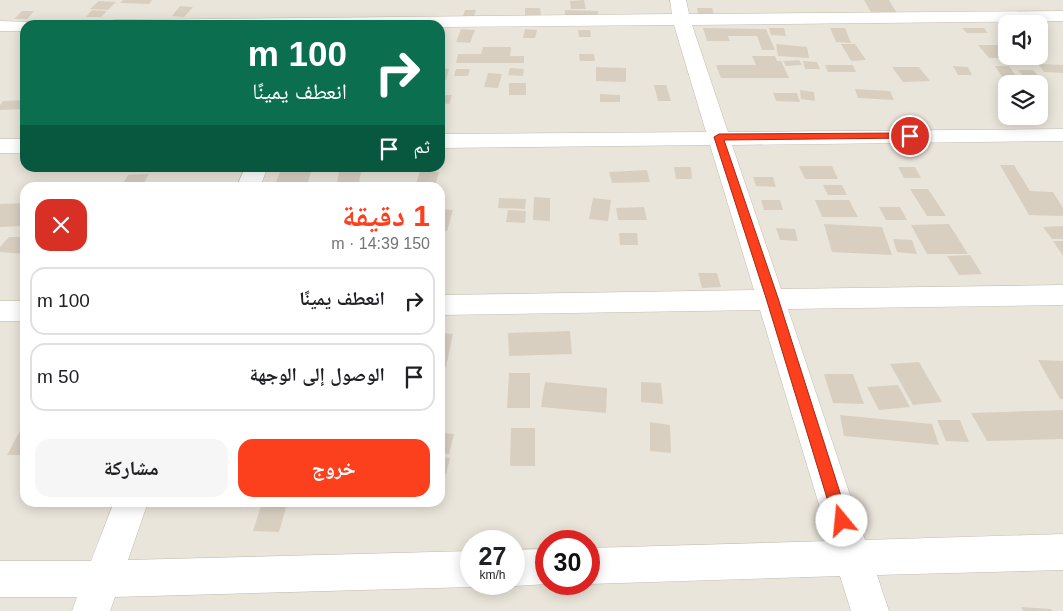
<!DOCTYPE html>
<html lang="ar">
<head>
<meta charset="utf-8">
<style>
	:root { --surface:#fff; --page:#f6f6f6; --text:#202124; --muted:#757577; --line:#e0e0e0; --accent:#fc3f1d }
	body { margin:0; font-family:Arial,"Noto Naskh Arabic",sans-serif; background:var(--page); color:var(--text); direction:rtl; height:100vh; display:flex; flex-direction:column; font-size:19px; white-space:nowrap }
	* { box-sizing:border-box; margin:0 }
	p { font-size:16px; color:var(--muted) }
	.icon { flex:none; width:28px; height:28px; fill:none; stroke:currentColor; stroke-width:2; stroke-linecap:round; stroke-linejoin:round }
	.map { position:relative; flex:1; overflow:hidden; direction:ltr }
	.details { position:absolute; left:20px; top:182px; width:425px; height:325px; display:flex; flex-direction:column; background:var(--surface); border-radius:15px; box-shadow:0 2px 12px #0003; direction:rtl }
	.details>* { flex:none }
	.hud { position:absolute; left:20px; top:20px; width:425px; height:152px; border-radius:15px; box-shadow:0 2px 12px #0003; direction:rtl; background:#0b6e4f; color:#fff; overflow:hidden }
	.controls { position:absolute; left:998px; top:15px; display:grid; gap:10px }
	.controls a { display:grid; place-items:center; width:50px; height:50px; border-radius:10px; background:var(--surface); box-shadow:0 2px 12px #0003; font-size:25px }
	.speed { position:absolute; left:460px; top:530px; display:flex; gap:10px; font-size:25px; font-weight:700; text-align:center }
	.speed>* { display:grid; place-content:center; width:65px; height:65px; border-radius:50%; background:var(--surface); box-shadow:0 2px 12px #0003; line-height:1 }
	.speed small { font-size:12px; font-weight:400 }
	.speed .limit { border:8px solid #d22; background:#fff; color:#111 }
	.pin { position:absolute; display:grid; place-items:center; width:42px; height:42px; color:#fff; margin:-21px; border:2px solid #fff; border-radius:50%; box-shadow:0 1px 5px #0007 }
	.me { position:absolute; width:55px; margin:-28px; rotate:343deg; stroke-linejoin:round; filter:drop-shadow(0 0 4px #0008) }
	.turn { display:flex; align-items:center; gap:18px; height:105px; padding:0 15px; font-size:22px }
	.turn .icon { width:65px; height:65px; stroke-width:2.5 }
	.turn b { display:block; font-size:35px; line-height:42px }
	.then { display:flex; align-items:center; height:48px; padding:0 15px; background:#0003; gap:10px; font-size:19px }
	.round { display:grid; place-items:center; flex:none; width:52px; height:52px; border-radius:15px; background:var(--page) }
	.summary { display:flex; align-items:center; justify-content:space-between; height:85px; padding:0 15px }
	h1 { font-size:30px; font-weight:700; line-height:38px; color:var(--accent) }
	.primary-button { display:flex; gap:10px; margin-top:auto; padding:10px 15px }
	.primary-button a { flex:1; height:58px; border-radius:15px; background:var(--accent); color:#fff; font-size:20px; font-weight:700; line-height:58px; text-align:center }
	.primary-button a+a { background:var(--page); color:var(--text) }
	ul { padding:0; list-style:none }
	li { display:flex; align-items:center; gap:15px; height:68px; margin:0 10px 8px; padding:0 5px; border:2px solid var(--line); border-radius:15px }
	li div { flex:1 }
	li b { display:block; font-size:19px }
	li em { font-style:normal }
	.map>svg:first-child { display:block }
	.residential { fill:#eae5da; fill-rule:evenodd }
	.building { fill:#d8cfc1 }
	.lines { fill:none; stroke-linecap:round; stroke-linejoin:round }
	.minor-casing { stroke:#c2bbae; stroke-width:1 }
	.minor { fill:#fff; fill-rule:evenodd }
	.route { fill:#fc3f1d; stroke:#a42913 }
</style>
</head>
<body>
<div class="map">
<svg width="1063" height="611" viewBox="0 0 1063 611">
	<rect width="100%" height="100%" fill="#f6f3ec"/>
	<!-- residential -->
	<path class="residential" d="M 0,0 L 1063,0 L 1063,611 L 0,611 ZM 1006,24 L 1039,24 L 1039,56 L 1006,56 ZM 25,25 L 440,25 L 440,168 L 25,168 ZM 1006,84 L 1039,84 L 1039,116 L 1006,116 ZM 25,188 L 440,188 L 440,502 L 25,502 ZM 471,541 L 514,541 L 514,584 L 471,584 ZM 546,541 L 589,541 L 589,584 L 546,584 Z"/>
	<!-- building -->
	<path class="building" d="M 123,0 L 152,0 L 149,4 L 120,3 Z
		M 584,0 L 586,9 L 571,9 L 570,1 Z
		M 864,0 L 889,0 L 897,13 L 871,12 Z
		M 99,1 L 116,2 L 108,10 L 90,9 Z
		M 180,6 L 193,7 L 184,17 L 172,16 Z
		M 525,8 L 540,8 L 541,15 L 525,16 Z
		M 697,8 L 712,8 L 714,14 L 698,14 Z
		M 92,10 L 107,11 L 101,17 L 86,17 Z
		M 465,10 L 476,10 L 474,16 L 463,16 Z
		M 565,10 L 598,11 L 598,16 L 565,15 Z
		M 22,11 L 34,11 L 27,19 L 14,19 Z
		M 703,28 L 766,29 L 775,50 L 762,50 L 757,36 L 728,36 L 730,41 L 707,41 Z
		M 769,28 L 784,28 L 786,36 L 771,35 Z
		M 830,28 L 845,28 L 851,43 L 836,42 Z
		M 962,28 L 984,28 L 988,33 L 967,33 Z
		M 461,29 L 475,30 L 470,43 L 456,42 Z
		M 525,29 L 537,30 L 535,38 L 523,38 Z
		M 578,30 L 590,30 L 591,37 L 579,37 Z
		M 776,44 L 807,47 L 809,58 L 778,56 Z
		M 841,44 L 855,44 L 866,60 L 851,61 Z
		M 978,45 L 1002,45 L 1006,50 L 1006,56 L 1014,58 L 989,58 Z
		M 483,47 L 511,47 L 510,56 L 524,56 L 524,63 L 456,63 L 458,54 L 481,54 Z
		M 579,54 L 594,54 L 595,61 L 580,61 Z
		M 752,56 L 775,56 L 777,61 L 781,61 L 789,78 L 721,78 L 716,65 L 756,65 Z
		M 799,60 L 802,65 L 786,66 L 783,61 Z
		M 803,61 L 817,62 L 820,69 L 805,69 Z
		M 1038,64 L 1063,65 L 1063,73 L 1044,72 Z
		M 825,65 L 853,65 L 856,72 L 828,72 Z
		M 953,66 L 968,67 L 972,75 L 958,75 Z
		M 995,66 L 1009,66 L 1017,78 L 1003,78 Z
		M 596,67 L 626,68 L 626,82 L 596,81 Z
		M 892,67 L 919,67 L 930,81 L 903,82 Z
		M 440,68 L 449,69 L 446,80 L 440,80 Z
		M 510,68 L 524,69 L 523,76 L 508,75 Z
		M 456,69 L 470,69 L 468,76 L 454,76 Z
		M 1018,70 L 1033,70 L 1041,79 L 1026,79 Z
		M 488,73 L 502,74 L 498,88 L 484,87 Z
		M 509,83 L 526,83 L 526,95 L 509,95 Z
		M 654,85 L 666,85 L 671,101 L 658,101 Z
		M 855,89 L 890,91 L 894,100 L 858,98 Z
		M 800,90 L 814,92 L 815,101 L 801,99 Z
		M 773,93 L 797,93 L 800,102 L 776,101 Z
		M 600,94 L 620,95 L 620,102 L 600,102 Z
		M 440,95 L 452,95 L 449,104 L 440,103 Z
		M 25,100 L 25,109 L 0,110 L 0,105 L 3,101 Z
		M 1000,165 L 1014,165 L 1030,191 L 1053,192 L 1063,208 L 1063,216 L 1029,215 Z
		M 799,166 L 832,166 L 838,179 L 805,179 Z
		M 674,167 L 691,167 L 692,179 L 676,179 Z
		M 898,167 L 915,167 L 921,178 L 904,178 Z
		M 647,170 L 650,182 L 612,183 L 609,172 Z
		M 420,171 L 439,172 L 435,185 L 416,184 Z
		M 280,172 L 311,172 L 307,185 L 275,185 Z
		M 339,172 L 361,172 L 358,188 L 336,188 Z
		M 149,174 L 142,186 L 121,187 L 128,175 Z
		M 753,177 L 773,177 L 776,187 L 756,186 Z
		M 823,185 L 842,185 L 847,195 L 828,195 Z
		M 910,189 L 928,189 L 946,216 L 927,216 Z
		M 534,197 L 550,198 L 550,221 L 533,220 Z
		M 499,198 L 526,199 L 525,209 L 498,208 Z
		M 593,198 L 611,200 L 608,221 L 589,219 Z
		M 761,200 L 780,200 L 783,210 L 764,210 Z
		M 815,200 L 849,200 L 858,217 L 822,217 Z
		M 25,203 L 25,226 L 0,227 L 0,204 Z
		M 644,207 L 647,220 L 618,220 L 616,208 Z
		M 879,207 L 900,207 L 907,220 L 886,220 Z
		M 440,209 L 453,210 L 447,231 L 440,230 Z
		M 508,210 L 526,211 L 525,223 L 506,222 Z
		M 824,224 L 882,227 L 892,255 L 832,252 Z
		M 949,224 L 968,254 L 927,254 L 911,225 Z
		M 1063,226 L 1063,239 L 1052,239 L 1043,227 Z
		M 776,228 L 795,229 L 798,241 L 780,240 Z
		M 619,233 L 637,233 L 638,245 L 620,245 Z
		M 9,237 L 25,237 L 25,254 L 0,252 L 0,247 Z
		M 893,239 L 912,240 L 917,254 L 897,252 Z
		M 1053,241 L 1063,241 L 1063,256 Z
		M 970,255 L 982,274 L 959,275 L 947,256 Z
		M 698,273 L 717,273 L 721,287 L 702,288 Z
		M 570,331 L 572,354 L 509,356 L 508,333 Z
		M 440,333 L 453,334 L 446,367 L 440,367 Z
		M 1038,360 L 1063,361 L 1063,399 L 1060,399 Z
		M 919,362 L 942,402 L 913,405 L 890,364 Z
		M 509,373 L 530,373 L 530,408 L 507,408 Z
		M 824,374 L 853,374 L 864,404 L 833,403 Z
		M 545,382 L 607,388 L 606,413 L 541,407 Z
		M 641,382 L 661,383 L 663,404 L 641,402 Z
		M 898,385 L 910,407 L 879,410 L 867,387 Z
		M 1063,410 L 1063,439 L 987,441 L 971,413 Z
		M 840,415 L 932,424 L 939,445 L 844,436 Z
		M 937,420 L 960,420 L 969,442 L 946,441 Z
		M 650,422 L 670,425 L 671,453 L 650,451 Z
		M 511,428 L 535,428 L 535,466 L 510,466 Z
		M 20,431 L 25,432 L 25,455 L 7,455 Z
		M 440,433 L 454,434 L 449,454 L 440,453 Z
		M 440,457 L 450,458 L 446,474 L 440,473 Z
		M 262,503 L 287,504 L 279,532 L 253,531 Z
		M 1021,607 L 1051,609 L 1052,611 L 1023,611 Z"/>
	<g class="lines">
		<defs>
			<path id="minor" d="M 670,0 L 686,0 L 689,14 L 1063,11 L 1063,21 L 692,25 L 728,132 L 1063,129 L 1063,141 L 732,145 L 781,289 L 1063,285 L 1063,305 L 788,309 L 865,540 L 1063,534 L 1063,570 L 877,575 L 889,611 L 851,611 L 840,576 L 589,584 L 588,584 L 589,548 L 830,541 L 760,310 L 440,315 L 440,295 L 754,290 L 710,145 L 440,148 L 440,134 L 706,132 L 674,25 L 440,27 L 440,25 L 106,25 L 109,21 L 115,20 L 672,14 Z
				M 0,21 L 31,22 L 33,25 L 25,25 L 25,31 L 0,31 Z
				M 0,139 L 25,139 L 25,153 L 0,153 Z
				M 245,168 L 267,168 L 260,188 L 236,188 Z
				M 0,301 L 25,301 L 25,321 L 0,321 Z
				M 114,502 L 148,502 L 128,560 L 471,551 L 471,584 L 479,584 L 471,587 L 115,597 L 110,611 L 72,611 L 77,597 L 0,597 L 0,561 L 91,561 Z
				M 546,549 L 546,584 L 549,584 L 514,586 L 508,584 L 514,584 L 514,550 Z"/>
		</defs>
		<!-- minor casing -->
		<use href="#minor" class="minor-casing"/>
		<!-- minor -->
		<use href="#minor" class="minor"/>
	</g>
	<!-- route -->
	<path class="route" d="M 910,133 L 914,136 L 913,138 L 724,140 L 778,298 L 849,521 L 847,526 L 842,528 L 836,526 L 834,521 L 766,298 L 714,137 L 719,134 Z"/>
</svg>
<div class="controls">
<a><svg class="icon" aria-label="sound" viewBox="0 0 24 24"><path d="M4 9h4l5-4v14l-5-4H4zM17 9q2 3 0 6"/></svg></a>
<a><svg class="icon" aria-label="layers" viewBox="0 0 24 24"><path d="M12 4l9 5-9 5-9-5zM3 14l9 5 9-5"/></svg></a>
</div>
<div class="speed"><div>27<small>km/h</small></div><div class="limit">30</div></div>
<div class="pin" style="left:910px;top:136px;background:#d93025"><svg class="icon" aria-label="arrive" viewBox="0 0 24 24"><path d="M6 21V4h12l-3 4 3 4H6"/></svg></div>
<svg class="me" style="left:842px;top:521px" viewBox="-20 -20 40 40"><circle r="19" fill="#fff"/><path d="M0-13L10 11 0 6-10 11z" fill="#fc3f1d"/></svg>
<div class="hud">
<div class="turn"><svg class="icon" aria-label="right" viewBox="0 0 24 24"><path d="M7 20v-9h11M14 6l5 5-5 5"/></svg><div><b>100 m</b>انعطف يمينًا</div></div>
<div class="then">ثم<svg class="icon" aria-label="arrive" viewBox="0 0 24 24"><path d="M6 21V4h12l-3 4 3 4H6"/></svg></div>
</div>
<section class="details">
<div class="summary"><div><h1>1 دقيقة</h1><p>150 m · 14:39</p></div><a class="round" style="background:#d93025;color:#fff"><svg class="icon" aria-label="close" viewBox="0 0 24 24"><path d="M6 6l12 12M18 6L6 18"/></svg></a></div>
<ul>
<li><svg class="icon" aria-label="right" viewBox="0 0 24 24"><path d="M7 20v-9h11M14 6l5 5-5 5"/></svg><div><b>انعطف يمينًا</b></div><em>100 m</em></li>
<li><svg class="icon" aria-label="arrive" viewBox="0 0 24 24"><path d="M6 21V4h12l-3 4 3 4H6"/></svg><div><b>الوصول إلى الوجهة</b></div><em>50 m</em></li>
</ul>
<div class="primary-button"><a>خروج</a><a>مشاركة</a></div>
</section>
</div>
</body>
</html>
